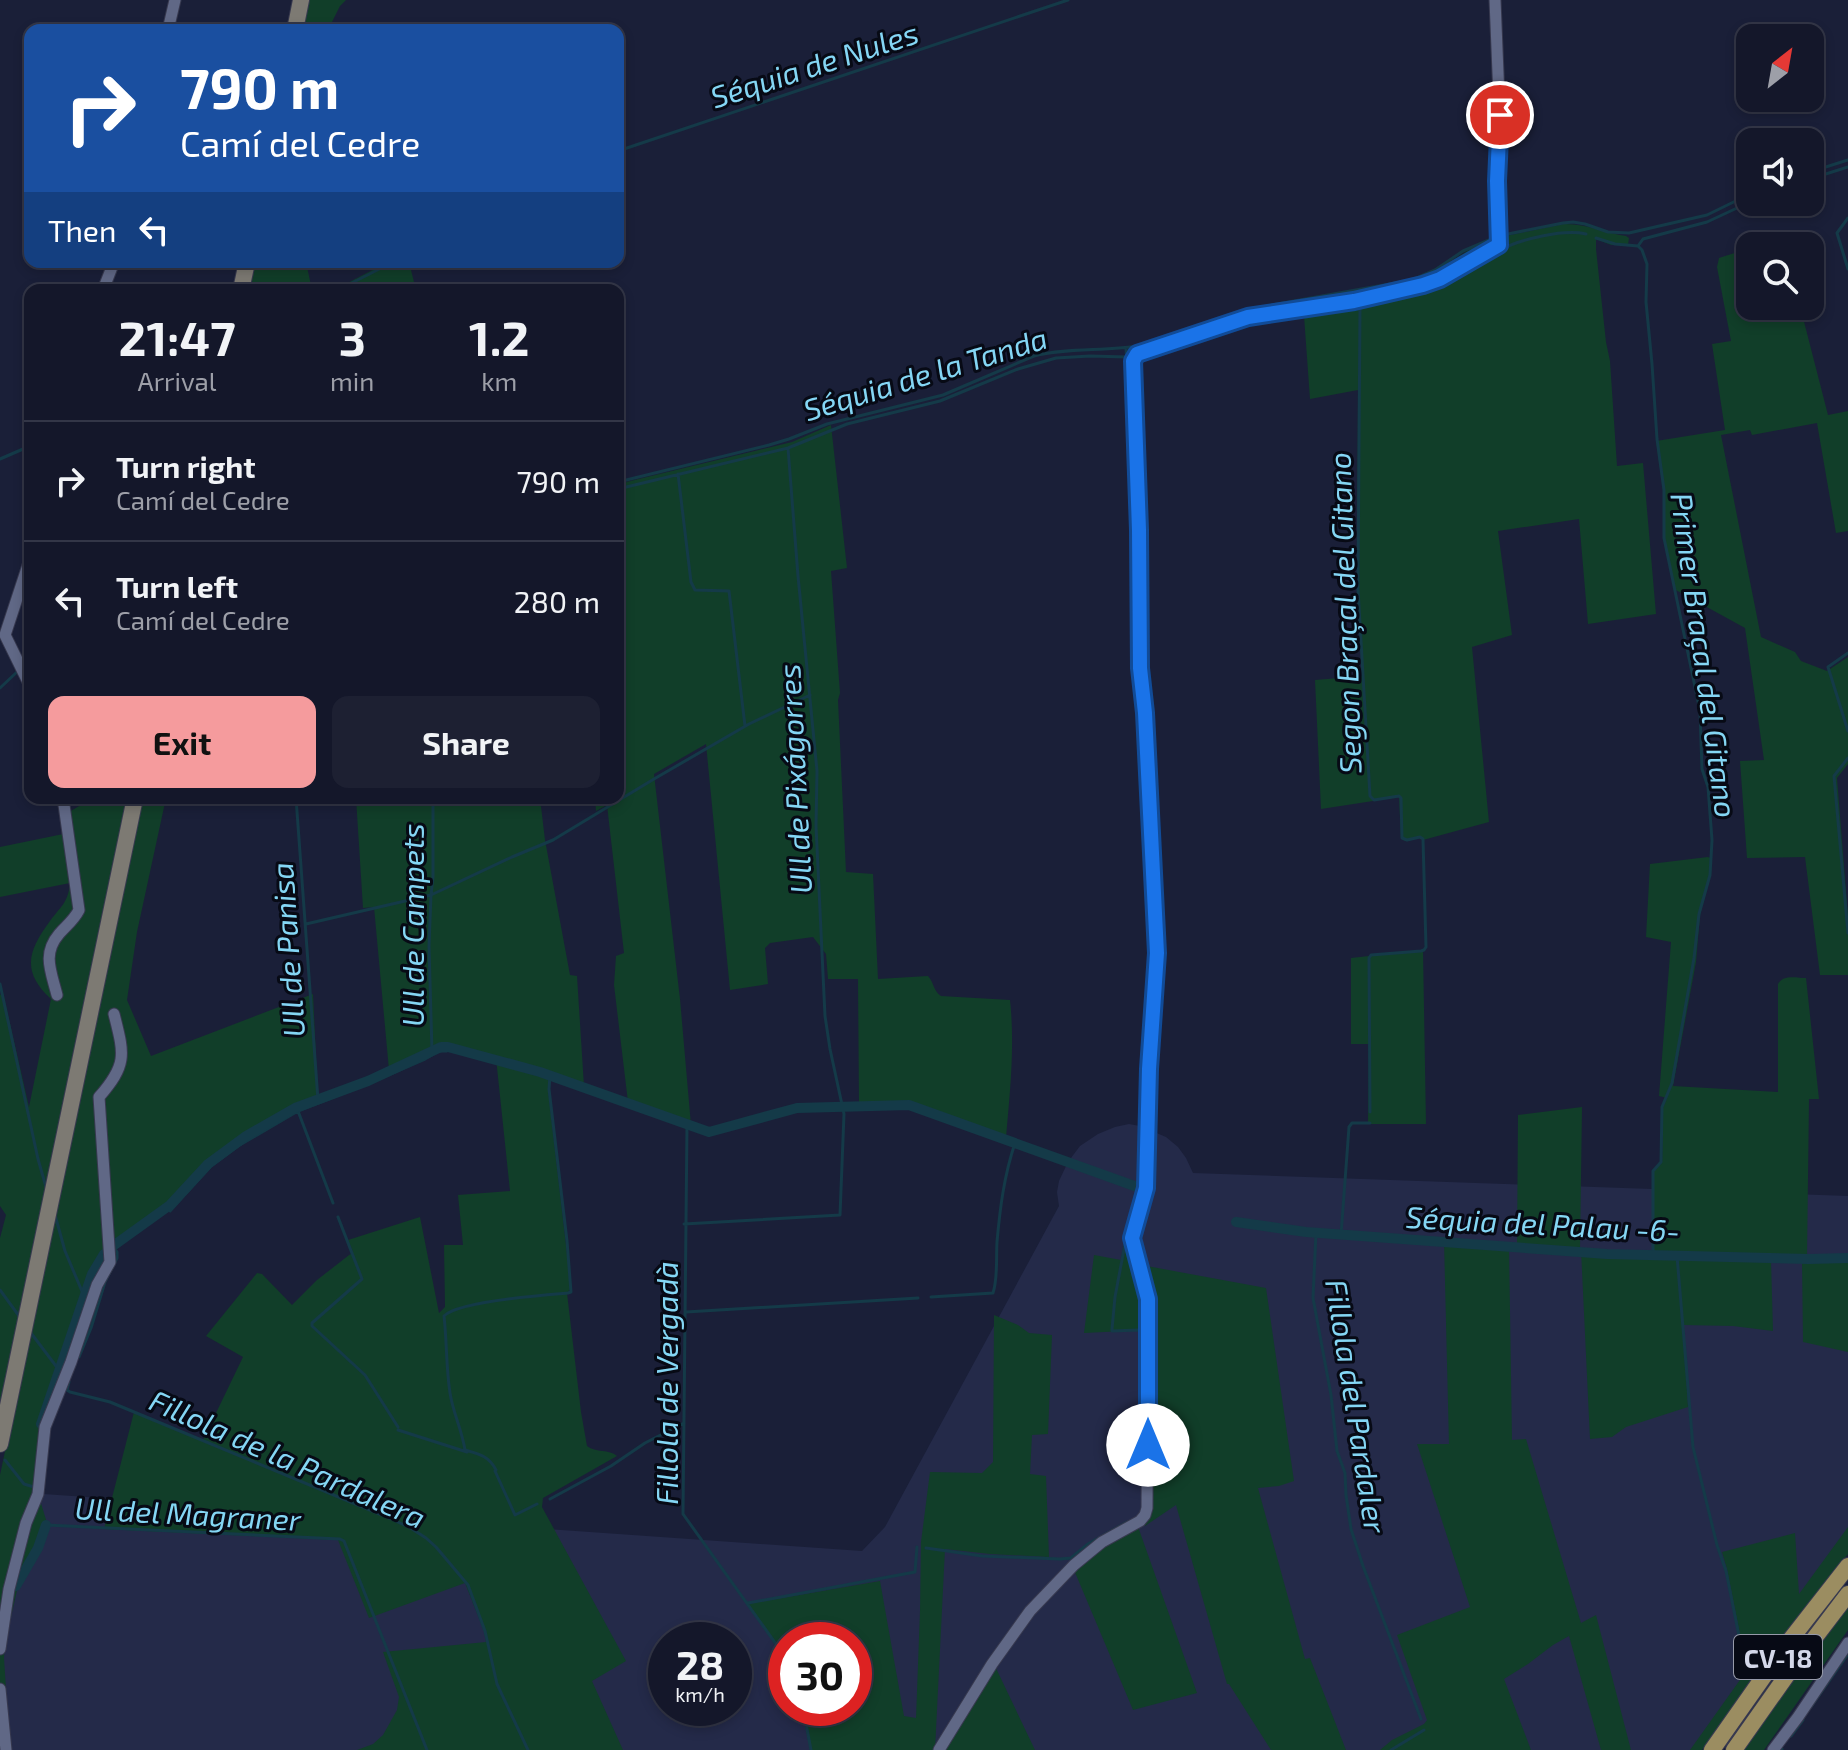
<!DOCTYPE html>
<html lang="en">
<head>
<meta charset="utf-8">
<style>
	:root { --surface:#14172a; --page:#1d2032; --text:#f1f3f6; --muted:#9d9fa8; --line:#333647; --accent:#f59b9d }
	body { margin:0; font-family:"Exo 2",sans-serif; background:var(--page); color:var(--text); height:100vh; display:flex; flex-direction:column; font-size:30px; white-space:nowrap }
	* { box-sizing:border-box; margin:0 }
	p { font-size:26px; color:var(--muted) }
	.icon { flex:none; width:44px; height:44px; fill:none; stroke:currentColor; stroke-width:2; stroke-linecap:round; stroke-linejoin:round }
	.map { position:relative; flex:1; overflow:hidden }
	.side { position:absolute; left:24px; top:284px; width:600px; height:520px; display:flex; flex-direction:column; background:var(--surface); border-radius:16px; box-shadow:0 4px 12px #0003,0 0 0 2px var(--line) }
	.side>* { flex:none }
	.guide { position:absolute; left:24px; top:24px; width:600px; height:244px; border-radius:16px; box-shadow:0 4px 12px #0003,0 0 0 2px var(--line); background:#1a4fa0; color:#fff; overflow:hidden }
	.needle { width:52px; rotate:31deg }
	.fabs { position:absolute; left:1736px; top:24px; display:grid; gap:16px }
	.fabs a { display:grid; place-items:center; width:88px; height:88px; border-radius:16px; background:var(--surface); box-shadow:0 4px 12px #0003,0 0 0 2px var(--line); font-size:40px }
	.speed { position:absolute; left:648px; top:1622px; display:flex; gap:16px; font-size:40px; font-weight:700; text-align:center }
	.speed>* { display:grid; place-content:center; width:104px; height:104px; border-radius:50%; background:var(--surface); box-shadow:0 4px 12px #0003,0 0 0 2px var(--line); line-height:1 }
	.speed small { font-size:20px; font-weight:400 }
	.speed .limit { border:12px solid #d22; background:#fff; color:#111 }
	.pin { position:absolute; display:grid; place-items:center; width:68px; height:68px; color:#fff; margin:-34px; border:4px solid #fff; border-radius:50%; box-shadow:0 2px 8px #0007 }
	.me { position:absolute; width:88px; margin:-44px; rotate:0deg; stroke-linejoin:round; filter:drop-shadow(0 0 6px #0008) }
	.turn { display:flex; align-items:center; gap:28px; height:168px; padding:0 24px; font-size:36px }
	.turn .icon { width:104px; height:104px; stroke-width:2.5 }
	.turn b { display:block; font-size:56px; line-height:68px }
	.then { display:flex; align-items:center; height:76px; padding:0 24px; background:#0003; gap:16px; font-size:30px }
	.eta { display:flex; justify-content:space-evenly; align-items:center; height:136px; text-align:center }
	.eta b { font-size:48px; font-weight:700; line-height:56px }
	.button { display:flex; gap:16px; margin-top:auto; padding:16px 24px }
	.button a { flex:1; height:92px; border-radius:16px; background:var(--accent); color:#111; font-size:32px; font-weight:700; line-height:92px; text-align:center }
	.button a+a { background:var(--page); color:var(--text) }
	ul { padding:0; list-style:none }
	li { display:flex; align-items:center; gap:24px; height:120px; padding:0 24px; border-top:2px solid var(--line) }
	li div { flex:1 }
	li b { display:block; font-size:30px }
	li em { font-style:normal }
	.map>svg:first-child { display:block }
	.built { fill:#242a49; fill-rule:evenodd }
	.green { fill:#113e29 }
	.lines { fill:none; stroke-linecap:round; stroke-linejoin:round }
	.stream { stroke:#143a48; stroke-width:3 }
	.canal { stroke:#143a48; stroke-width:10 }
	.street-casing { stroke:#37394f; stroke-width:13 }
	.secondary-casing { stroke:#37394f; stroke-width:18 }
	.primary-casing { stroke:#37394f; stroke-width:18 }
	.street { stroke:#606886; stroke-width:11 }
	.secondary { stroke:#7d7a73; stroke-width:16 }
	.primary { stroke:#9b8d61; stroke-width:16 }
	.route-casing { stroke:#114b97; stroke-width:20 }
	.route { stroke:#1a73e8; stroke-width:14 }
	.labels { text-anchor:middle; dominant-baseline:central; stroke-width:6; stroke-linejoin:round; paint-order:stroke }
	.shield { fill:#070a15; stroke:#969aa9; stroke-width:2 }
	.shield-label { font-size:26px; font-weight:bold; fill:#d4d8e9 }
	.water-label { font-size:30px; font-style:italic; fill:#84d6f4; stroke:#070a15 }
</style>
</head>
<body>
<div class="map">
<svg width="1848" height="1750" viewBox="0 0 1848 1750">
	<rect width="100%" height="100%" fill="#1a1f38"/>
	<!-- built -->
	<path class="built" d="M 1129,1124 L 1140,1126 L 1166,1137 L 1178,1147 L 1186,1158 L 1193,1173 L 1848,1196 L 1848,1550 L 1701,1750 L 0,1750 L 0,1491 L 862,1551 L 885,1527 L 1059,1206 L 1057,1192 L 1059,1181 L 1068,1162 L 1080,1146 L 1098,1134 L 1115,1127 ZM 666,1640 L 734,1640 L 734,1708 L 666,1708 ZM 786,1640 L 854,1640 L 854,1708 L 786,1708 Z"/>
	<!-- green -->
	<path class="green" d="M 309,0 L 346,0 L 340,6 L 328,30 L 303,30 Z
		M 1563,224 C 1585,223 1605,233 1626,236 L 1629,238 L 1628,245 L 1611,245 L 1596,239 L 1596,249 L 1606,342 L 1610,361 L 1617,466 L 1643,463 L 1656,614 L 1588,624 L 1579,519 L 1498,531 L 1512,635 L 1472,647 L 1489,822 L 1423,840 L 1419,838 L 1405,841 L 1401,838 L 1399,797 L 1321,809 L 1315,680 L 1364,676 L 1357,585 L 1358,390 L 1310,399 L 1303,302 L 1413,282 L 1430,275 L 1472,248 L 1506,236 Z
		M 1750,248 L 1750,306 L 1800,306 L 1828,415 L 1848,411 L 1848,531 L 1836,533 L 1817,423 L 1752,435 L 1750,430 L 1721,435 L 1761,637 L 1795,652 L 1801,661 L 1827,671 L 1848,657 L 1848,764 L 1837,778 L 1848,917 L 1848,975 L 1820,975 L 1805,857 L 1747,858 L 1740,761 L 1764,760 L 1745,628 L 1674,589 L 1663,538 L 1663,490 L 1656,441 L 1725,430 L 1712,344 L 1731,341 L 1717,267 L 1719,258 Z
		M 254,262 L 306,262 L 312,290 L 248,290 Z
		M 381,262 L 409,262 L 416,290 L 334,290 L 382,265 Z
		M 831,425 L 847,568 L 831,571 L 840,693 L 838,700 L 846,872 L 873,874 L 878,979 L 928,976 C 934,982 933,991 941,996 L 1010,1000 C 1015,1046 1010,1092 1006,1138 L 909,1103 L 859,1104 L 858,979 L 828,979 L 826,954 L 813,937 L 770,943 L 765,948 L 768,984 L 730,990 L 706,744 L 654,774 L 680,999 L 691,1125 L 628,1102 L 614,985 L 616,956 L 624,953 L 607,805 L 596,811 L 595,798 L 618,798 L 618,484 L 792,442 Z
		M 93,798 L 128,798 L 0,1414 L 0,1238 L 6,1215 L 0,1206 L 0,995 L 3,993 L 29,1107 L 51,999 C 22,972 27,952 50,921 C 61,906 68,903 70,883 L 0,897 L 0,847 L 73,832 L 69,812 Z
		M 142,798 L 166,798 L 137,932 L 127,1000 L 151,1056 L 313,994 L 318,1098 L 293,1108 L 252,1131 L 208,1163 L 169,1204 L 113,1246 L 98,1264 L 85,1296 L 42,1425 L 35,1484 L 48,1526 L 30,1567 L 18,1586 L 5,1644 L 4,1658 L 10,1750 L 0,1750 L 0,1475 Z
		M 356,798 L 540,798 L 545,840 L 570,975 L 577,976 L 584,1086 L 551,1074 L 548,1089 L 571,1288 L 567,1293 L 581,1412 L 587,1446 C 596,1453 609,1449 617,1456 L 543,1498 L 542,1507 L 626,1661 L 592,1681 L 623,1750 L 357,1750 L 373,1744 L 383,1735 L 397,1710 L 399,1697 L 383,1652 L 486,1642 L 484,1631 L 465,1583 L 369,1618 L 338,1540 L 104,1529 L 134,1412 L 203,1440 L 243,1357 L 206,1336 L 257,1273 L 262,1274 L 292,1305 L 317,1280 L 353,1252 L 348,1240 L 420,1217 L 439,1313 L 445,1307 L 444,1245 L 463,1245 L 458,1195 L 510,1191 L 496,1058 L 448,1045 L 441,1046 L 389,1070 L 374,907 L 363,908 Z
		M 1708,857 L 1712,859 L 1711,874 L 1700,915 L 1696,962 L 1673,1086 L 1778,1092 L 1778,984 C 1783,974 1797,978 1806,978 L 1819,1099 L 1809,1099 L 1807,1258 L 1848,1257 L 1848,1352 L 1803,1342 L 1802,1261 L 1771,1260 L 1773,1331 L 1733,1326 L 1683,1325 L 1688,1407 L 1626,1427 L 1612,1437 L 1590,1439 L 1581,1250 L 1653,1253 L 1654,1171 L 1662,1162 L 1663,1107 L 1667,1098 L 1659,1096 L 1671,942 L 1646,937 L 1650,864 Z
		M 1423,950 L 1426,1124 L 1368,1124 L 1369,1044 L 1351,1044 L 1351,958 Z
		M 1582,1107 L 1580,1250 L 1517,1247 L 1518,1115 Z
		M 1125,1238 L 1129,1238 L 1136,1264 L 1266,1288 L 1294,1481 L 1279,1486 L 1258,1488 L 1305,1659 L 1310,1658 L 1346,1750 L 1271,1750 L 1229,1684 L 1227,1684 L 1176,1505 L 1145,1526 L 1144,1504 L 1146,1330 L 1084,1333 L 1094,1255 L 1121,1260 Z
		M 1444,1241 L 1509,1246 L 1512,1440 L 1526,1439 L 1581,1623 L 1596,1615 L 1631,1750 L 1601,1750 L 1569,1636 L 1553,1645 L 1528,1664 L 1504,1679 L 1531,1750 L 1380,1750 L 1392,1740 L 1424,1724 L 1427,1720 L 1397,1635 L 1470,1607 L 1417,1444 L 1449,1444 Z
		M 994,1315 L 1018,1325 L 1029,1333 L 1052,1335 L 1048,1434 L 1032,1435 L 1030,1474 L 1046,1476 L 1049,1557 L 990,1554 L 945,1549 L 935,1750 L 810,1750 L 802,1708 L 854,1708 L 854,1640 L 786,1640 L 786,1660 L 747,1604 L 880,1581 L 904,1716 L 916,1718 L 920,1611 L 921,1542 L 930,1472 L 982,1473 L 993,1462 Z
		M 1136,1521 L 1197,1693 L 1133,1710 L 1074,1570 Z
		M 1848,1527 L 1848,1554 L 1802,1613 L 1702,1750 L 1690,1750 L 1747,1670 L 1727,1569 L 1722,1552 L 1795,1533 L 1799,1594 Z
		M 1848,1605 L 1848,1630 L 1764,1750 L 1743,1750 Z
		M 994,1664 L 1035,1750 L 942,1750 Z"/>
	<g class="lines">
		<!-- stream -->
		<path class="stream" d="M 618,151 L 1068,0
			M 1810,172 L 1848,160
			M 1810,179 L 1848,167
			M 1848,218 L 1837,233 L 1848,269
			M 1503,235 L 1563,223 L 1573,222 L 1585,224 L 1608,232 L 1629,233 L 1707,215 L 1750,194
			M 1596,238 L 1615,244 L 1638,246 L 1643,239 L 1707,222 L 1750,202
			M 1638,246 L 1642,250 L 1647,264 L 1646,302 L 1652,364 L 1657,439 L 1664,490 L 1664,538 L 1700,711 L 1702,769 L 1708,787 L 1712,840 L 1710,875 L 1699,914 L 1694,958 L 1672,1083 L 1662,1107 L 1661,1162 L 1653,1171 L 1653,1255
			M 1500,250 C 1521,239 1563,229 1586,234
			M 338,290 L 393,262
			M 1360,305 L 1358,589 L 1370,796 L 1374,800 L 1399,796 L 1401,798 L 1402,838 L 1407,840 L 1420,837 L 1423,839 L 1426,947 L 1424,950 L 1421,951 L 1371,955 L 1369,958 L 1370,1112
			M 1126,348 L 1128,384
			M 0,459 L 30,446
			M 678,474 L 691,582 L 695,590 L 729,591 L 745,726
			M 618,482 L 769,445 L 789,439 L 827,424 L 943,395 L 1034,356 C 1069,347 1107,352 1143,345 L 1249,309 L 1412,280 L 1435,270 L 1463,251 L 1496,237
			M 618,489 L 788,448 L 847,424 L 940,401 L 1018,369 L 1056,358 L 1090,356 L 1127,357
			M 1848,653 L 1828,667 L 1848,731
			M 26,665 L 30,663
			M 0,688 L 17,672
			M 1848,758 L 1834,776 L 1848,933
			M 296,798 L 318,1100
			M 306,924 L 431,895 L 512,857 L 553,840 L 654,779 L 749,724 L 810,695
			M 0,984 L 38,1159 L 46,1187
			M 432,1052 L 429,946 L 431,895 L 433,877 L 433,798
			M 298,1111 L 333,1203
			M 687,1125 L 683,1514 L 786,1658
			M 170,1211 L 211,1166 L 238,1146 L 298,1111 L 372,1082 L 425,1059 L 439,1051 L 447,1051 L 448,1047
			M 55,1215 L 65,1251 L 84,1296
			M 338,1217 L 362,1279 L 312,1323 L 312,1326 L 365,1375 L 398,1427
			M 684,1224 L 840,1215 L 844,1114 L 830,1049 L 825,1016 L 816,826 L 817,771 L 798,576 L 788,448
			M 1316,1233 L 1313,1298 L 1331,1395 L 1337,1451 L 1345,1473 L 1346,1495 L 1351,1529 L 1363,1566 L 1421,1719
			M 1341,1235 L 1349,1127 L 1352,1123 L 1370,1123
			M 1677,1256 L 1693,1447 L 1717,1545 L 1726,1571 L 1746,1671
			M 0,1290 L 19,1316
			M 931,1297 L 993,1293 C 998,1278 996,1258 997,1242 C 1000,1208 1004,1176 1015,1143
			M 686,1312 L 918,1298
			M 31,1333 L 59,1370
			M 1143,1334 L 1138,1330 L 1112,1331 L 1112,1329 L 1115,1297 L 1125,1244 L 1141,1180 L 1144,1054 L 1147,1023
			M 79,1357 L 91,1328 L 105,1282 L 117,1258 L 117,1252 L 113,1246
			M 69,1382 L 67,1390 L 70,1392 L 110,1402 L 389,1518 L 409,1527 L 426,1538 L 436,1547 L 468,1585 L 485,1631 L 497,1684 L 528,1750
			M 398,1430 L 467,1452
			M 5,1460 L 24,1484 L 34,1487
			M 495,1471 L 496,1470 C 489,1456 479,1454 465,1450 C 462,1430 453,1413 450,1393 C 446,1368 447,1342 444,1316 C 458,1301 544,1295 568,1293 L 571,1292 L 567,1241 L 549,1089 L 550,1075
			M 495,1471 L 515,1515 L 537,1504
			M 550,1499 L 611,1466 L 645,1443 L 684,1423
			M 46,1525 L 340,1539 L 344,1541 L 427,1750
			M 926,1548 L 982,1556 L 1060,1559 L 1071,1558 L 1088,1544 L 1127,1522
			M 748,1603 L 915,1572 L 917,1547
			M 1811,1707 L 1848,1654
			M 803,1708 L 811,1750
			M 1791,1736 L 1803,1720
			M 1391,1750 L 1424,1730
			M 1781,1750 L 1782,1749"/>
		<!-- canal -->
		<path class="canal" d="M 1236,1222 L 1306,1232 L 1607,1254 L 1809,1259 L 1848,1258
			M 113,1246 L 170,1205 L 208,1164 L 246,1136 L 295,1108 L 368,1081 L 441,1047 L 448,1047 L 540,1072 L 709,1132 L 797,1108 L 909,1105 L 1140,1188
			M 41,1424 L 92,1274 L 104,1254
			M 16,1586 L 38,1548 L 46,1525"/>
		<defs>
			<path id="street" d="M 168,30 L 175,0
				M 103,290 L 114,262
				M 30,559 L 5,635 L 30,686
				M 57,995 C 51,971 42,954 59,934 C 66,926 74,920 79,910 L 63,798
				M 0,1649 L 9,1589 L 26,1523 L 38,1494 L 45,1427 L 71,1362 L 97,1285 L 110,1262 L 99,1097 C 128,1064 124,1054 114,1014
				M 0,1689 L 6,1750
				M 939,1750 L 992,1664 L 1030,1611 L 1074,1565 L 1102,1542 L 1140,1521 L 1145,1515 L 1147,1508 L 1148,1299 L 1132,1238 L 1146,1188 L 1149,1069 L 1157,953 L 1145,713 L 1140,668 L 1139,530 L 1133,361 L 1137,354 L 1248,317 L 1354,301 L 1423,285 L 1440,279 L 1499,245 L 1497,181 L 1500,122 L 1495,0
				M 1773,1750 L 1798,1717 L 1848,1643"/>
			<path id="secondary" d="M 295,30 L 301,0
				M 241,290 L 247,262
				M 0,1444 L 135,798"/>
			<path id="primary" d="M 1712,1750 L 1783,1649 L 1848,1566
				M 1734,1750 L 1797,1661 L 1848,1594"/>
		</defs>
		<!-- street casing -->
		<use href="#street" class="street-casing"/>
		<!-- secondary casing -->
		<use href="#secondary" class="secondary-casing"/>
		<!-- primary casing -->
		<use href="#primary" class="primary-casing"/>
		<!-- street -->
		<use href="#street" class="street"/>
		<!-- secondary -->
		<use href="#secondary" class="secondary"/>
		<!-- primary -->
		<use href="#primary" class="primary"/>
	</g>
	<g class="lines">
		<defs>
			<path id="route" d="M 1148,1445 L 1148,1299 L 1132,1238 L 1146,1188 L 1149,1069 L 1157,953 L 1145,713 L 1140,668 L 1139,530 L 1133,361 L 1137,354 L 1248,317 L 1354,301 L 1423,285 L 1440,279 L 1499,245 L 1497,181 L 1500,115"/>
		</defs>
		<!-- route casing -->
		<use href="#route" class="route-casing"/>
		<!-- route -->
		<use href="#route" class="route"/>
	</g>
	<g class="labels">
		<!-- shield labels -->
		<rect class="shield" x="1734" y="1635" width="88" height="44" rx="6"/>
		<g class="shield-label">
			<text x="1778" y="1657">CV-18</text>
		</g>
		<!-- water labels -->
		<g class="water-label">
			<text transform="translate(814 64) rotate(-18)">Séquia de Nules</text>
			<text transform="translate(925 373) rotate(-17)">Séquia de la Tanda</text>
			<text transform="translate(1344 613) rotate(-92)">Segon Braçal del Gitano</text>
			<text transform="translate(1705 655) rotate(82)">Primer Braçal del Gitano</text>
			<text transform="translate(794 779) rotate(-93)">Ull de Pixágorres</text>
			<text transform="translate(412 925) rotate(-90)">Ull de Campets</text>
			<text transform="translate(287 950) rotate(-94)">Ull de Panisa</text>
			<text transform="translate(1543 1223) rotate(3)">Séquia del Palau -6-</text>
			<text transform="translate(666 1383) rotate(-90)">Fillola de Vergadà</text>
			<text transform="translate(1357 1406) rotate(81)">Fillola del Pardaler</text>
			<text transform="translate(288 1458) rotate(24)">Fillola de la Pardalera</text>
			<text transform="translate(188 1513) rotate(3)">Ull del Magraner</text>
		</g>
	</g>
</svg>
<div class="fabs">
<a><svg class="needle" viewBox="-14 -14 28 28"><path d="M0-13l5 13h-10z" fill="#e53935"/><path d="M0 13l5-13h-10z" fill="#9d9fa8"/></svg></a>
<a><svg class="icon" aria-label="sound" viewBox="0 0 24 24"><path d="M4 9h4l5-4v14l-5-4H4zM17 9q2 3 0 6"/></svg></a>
<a><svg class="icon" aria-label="search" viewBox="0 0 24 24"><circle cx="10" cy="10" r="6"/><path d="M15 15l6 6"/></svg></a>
</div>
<div class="speed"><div>28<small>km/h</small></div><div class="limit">30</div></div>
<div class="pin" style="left:1500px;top:115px;background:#d93025"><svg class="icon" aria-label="arrive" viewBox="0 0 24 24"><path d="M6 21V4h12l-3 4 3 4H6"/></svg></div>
<svg class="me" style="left:1148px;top:1445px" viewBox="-20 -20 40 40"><circle r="19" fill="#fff"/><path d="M0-13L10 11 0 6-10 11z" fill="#1a73e8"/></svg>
<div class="guide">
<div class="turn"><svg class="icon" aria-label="right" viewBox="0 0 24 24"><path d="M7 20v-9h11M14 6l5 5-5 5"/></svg><div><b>790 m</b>Camí del Cedre</div></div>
<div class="then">Then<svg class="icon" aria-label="left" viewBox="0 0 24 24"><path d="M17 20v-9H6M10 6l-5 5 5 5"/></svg></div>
</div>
<section class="side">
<div class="eta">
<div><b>21:47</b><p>Arrival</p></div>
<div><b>3</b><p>min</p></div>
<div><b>1.2</b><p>km</p></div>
</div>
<ul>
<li><svg class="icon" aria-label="right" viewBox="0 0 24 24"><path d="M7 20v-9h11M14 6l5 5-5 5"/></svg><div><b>Turn right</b><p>Camí del Cedre</p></div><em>790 m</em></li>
<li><svg class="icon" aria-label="left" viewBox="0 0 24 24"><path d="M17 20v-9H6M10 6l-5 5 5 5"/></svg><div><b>Turn left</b><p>Camí del Cedre</p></div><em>280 m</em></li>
</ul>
<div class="button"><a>Exit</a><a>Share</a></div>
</section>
</div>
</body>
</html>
